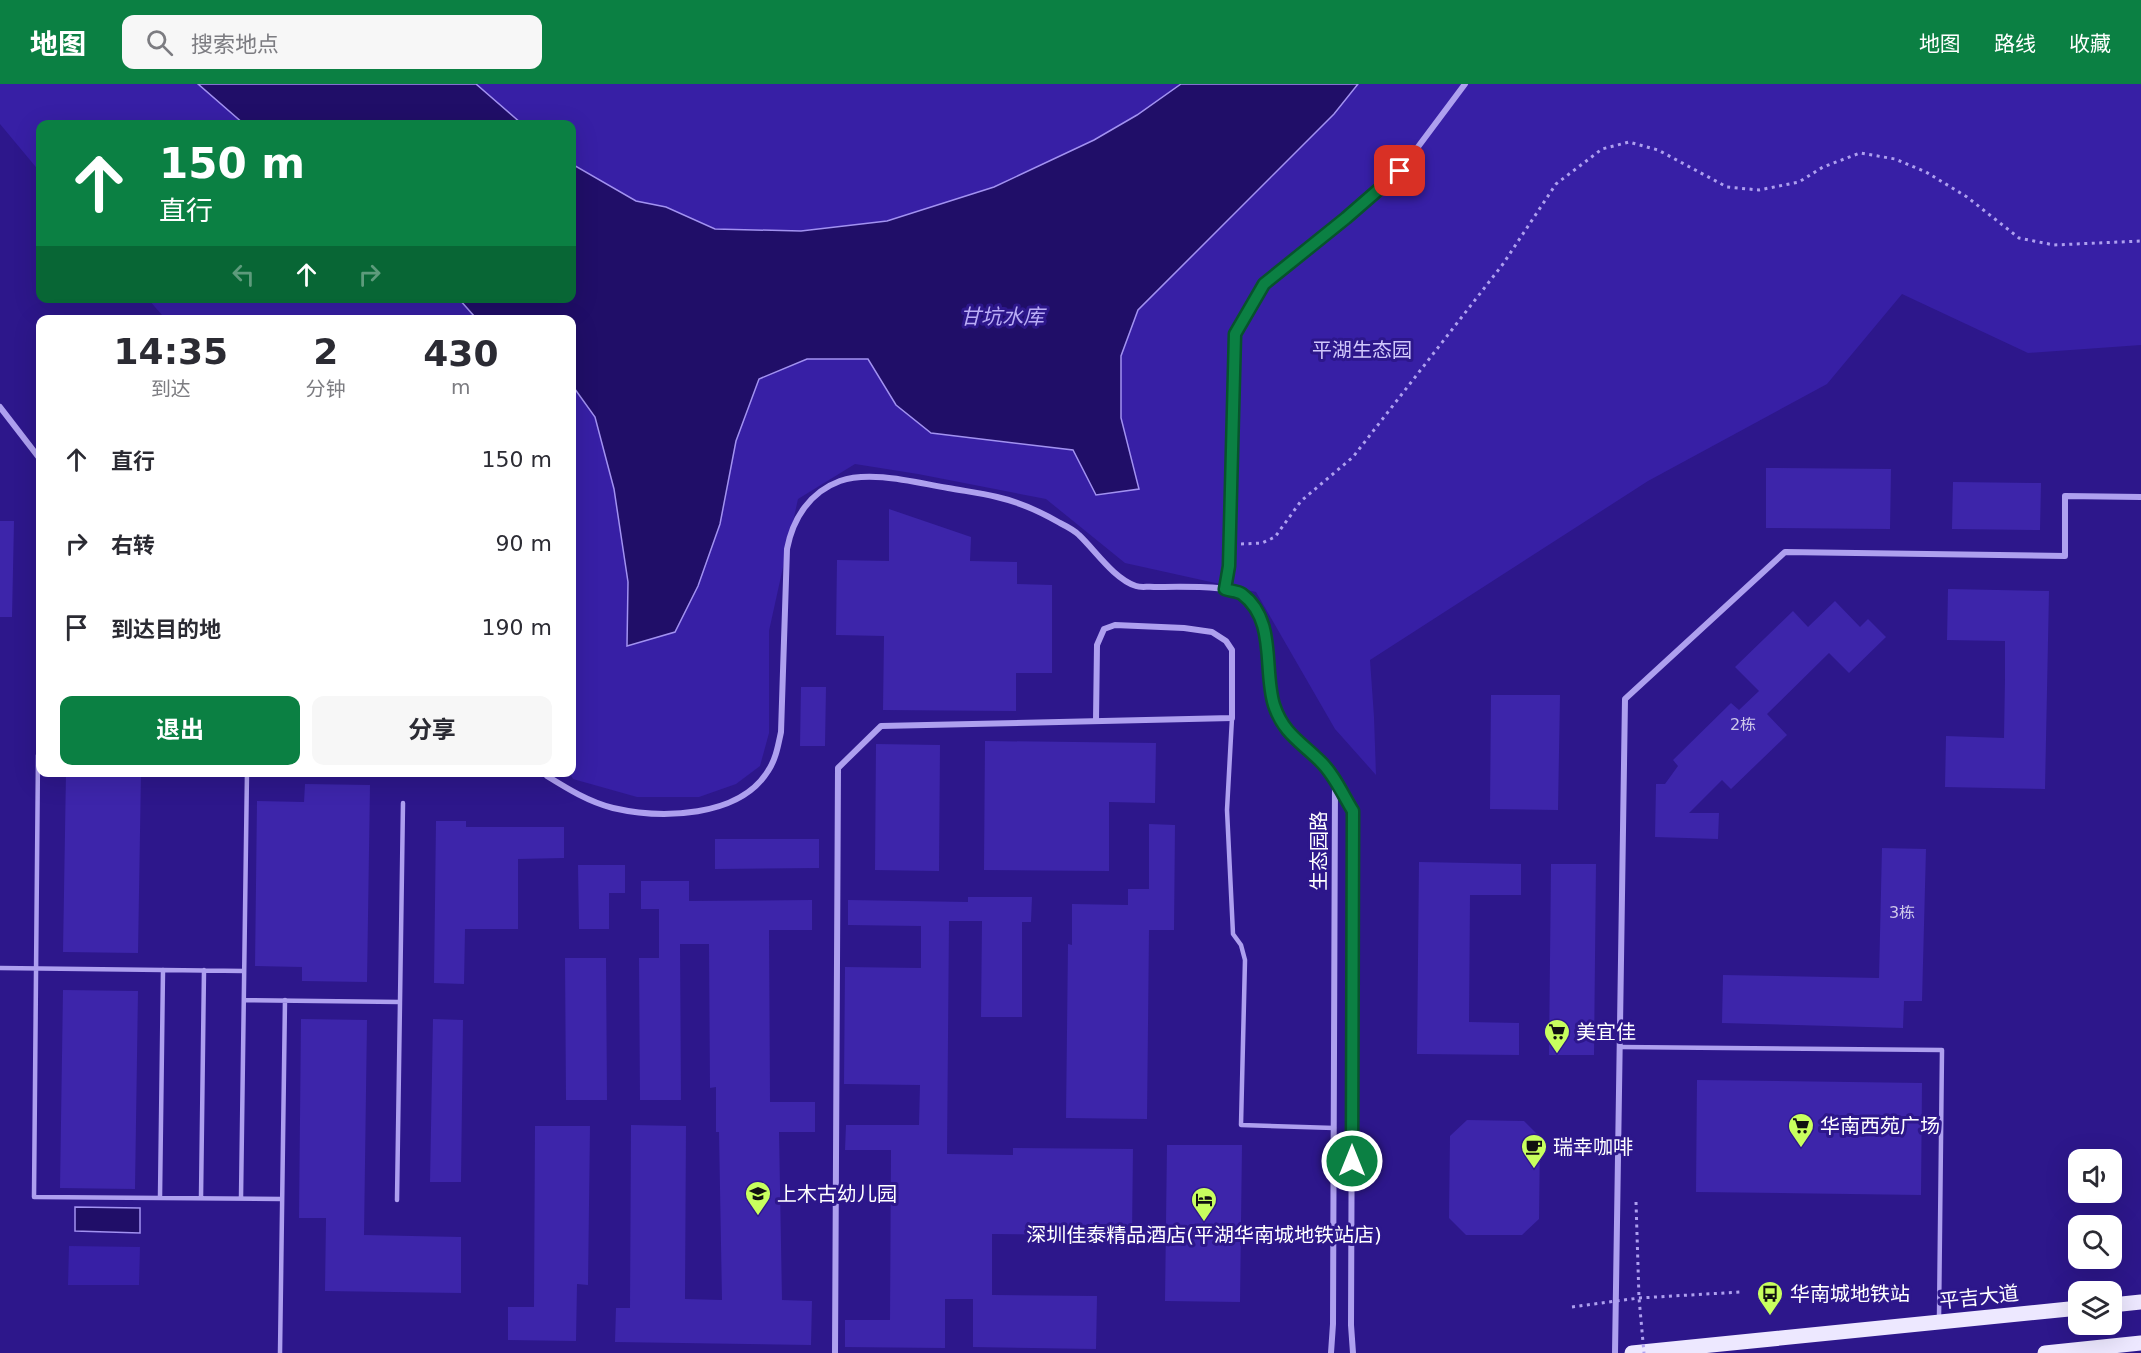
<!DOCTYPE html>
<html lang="zh">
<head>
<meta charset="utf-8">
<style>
	:root { --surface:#fff; --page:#f7f7f7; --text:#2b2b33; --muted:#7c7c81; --accent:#0b8043 }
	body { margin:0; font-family:"DejaVu Sans","Noto Sans SC",sans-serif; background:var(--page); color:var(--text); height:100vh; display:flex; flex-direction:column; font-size:22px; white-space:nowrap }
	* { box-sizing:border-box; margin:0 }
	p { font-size:20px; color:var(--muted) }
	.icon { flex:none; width:33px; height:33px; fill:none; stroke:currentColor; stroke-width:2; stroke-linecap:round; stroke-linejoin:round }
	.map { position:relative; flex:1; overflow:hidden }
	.drawer { position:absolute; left:36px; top:231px; width:540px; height:462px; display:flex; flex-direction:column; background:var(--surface); border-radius:12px; box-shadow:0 6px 24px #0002 }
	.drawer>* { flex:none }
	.banner { position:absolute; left:36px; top:36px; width:540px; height:183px; border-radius:12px; box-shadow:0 6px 24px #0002; background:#0b8043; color:#fff; overflow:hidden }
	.fabs { position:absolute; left:2068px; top:1065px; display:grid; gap:12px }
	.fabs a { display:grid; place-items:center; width:54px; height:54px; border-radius:12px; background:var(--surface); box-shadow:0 6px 24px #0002; font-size:30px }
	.pin { position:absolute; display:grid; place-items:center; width:51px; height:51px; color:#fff; margin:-26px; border-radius:12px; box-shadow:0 3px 9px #0006 }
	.me { position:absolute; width:66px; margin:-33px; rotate:0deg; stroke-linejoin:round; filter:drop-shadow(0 0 4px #0008) }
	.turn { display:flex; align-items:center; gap:21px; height:126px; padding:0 24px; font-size:27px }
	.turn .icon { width:78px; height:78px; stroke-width:2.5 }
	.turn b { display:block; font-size:42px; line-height:51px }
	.lanes { display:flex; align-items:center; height:57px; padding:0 24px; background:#0003; justify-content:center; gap:30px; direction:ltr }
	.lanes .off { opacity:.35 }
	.eta { display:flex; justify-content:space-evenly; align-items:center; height:102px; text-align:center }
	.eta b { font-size:36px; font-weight:700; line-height:42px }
	.action { display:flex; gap:12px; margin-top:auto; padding:12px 24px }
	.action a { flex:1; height:69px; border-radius:12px; background:var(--accent); color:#fff; font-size:24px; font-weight:700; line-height:69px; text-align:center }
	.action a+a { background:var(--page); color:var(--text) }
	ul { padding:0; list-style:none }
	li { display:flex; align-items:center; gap:18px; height:84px; padding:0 24px }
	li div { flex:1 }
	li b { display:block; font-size:22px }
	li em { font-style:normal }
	header { display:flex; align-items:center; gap:36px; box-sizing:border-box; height:84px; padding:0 30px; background:var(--accent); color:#fff }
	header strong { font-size:28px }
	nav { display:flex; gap:33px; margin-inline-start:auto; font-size:21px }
	.search { width:420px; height:54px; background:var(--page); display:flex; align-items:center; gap:15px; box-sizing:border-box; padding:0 21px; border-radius:12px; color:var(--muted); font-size:22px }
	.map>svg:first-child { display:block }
	.green { fill:#371fa5 }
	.water { fill:#200e68; stroke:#a292f1; stroke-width:1.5 }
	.building { fill:#3d25aa }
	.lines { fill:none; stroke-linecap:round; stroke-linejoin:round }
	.path { stroke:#aea0ef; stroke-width:3; stroke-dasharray:3 4.5; stroke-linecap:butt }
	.lane { stroke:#aea0ef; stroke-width:4.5 }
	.street { stroke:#aea0ef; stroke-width:6 }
	.primary { stroke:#ede8ff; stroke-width:15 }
	.path-bridge { stroke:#aea0ef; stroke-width:3; stroke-dasharray:3 4.5; stroke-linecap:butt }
	.route-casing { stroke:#07532c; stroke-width:15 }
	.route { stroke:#0b8043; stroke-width:10 }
	.labels { text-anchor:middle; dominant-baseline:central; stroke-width:6; stroke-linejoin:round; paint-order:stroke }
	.number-label { font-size:16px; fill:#cec8ea }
	.park-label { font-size:20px; fill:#cfc6fb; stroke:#2d178b }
	.street-label { font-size:20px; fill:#fff; stroke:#2d178b }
	.poi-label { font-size:20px; fill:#fff; stroke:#2d178b; text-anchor:start }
	.water-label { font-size:21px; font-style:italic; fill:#b9acf6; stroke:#2d178b }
</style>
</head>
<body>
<header>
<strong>地图</strong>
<div class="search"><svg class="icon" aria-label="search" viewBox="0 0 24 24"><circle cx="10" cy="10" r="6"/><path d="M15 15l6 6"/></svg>搜索地点</div>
<nav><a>地图</a><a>路线</a><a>收藏</a></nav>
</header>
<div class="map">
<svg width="2141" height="1269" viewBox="0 0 2141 1269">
	<rect width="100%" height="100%" fill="#2d178b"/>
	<!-- green -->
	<path class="green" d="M 0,0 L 2141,0 L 2141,261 L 2028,269 L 1902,210 L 1827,300 L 1648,397 L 1370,576 L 1374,633 L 1376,691 L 1335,645 L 1256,508 L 1125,479 L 1046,415 L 918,390 L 855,380 L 798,415 L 769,547 L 769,649 L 760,682 L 736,700 L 699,713 L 637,713 L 573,695 L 570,689 L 572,688 L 572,236 L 162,235 L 162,231 L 148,215 L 572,214 L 572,40 L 40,40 L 40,88 L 0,40 Z
		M 69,1162 L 140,1163 L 139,1201 L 68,1201 Z"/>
	<!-- water -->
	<path class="water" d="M 198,0 L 476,0 L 522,40 L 244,40 Z
		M 1181,0 L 1358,0 L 1334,30 L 1138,226 L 1121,272 L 1121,334 L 1139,405 L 1096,411 L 1073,366 L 931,349 L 896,321 L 868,275 L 807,275 L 759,295 L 736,357 L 720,440 L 698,502 L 675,548 L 627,562 L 628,498 L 614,405 L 595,333 L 572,301 L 572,236 L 480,235 L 475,233 L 459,215 L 572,214 L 572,80 L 636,117 L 666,123 L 715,145 L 801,147 L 887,137 L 994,103 L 1094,56 L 1137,31 Z
		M 75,1123 L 140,1124 L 140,1149 L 75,1147 Z"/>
	<!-- building -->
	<path class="building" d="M 1766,384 L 1891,385 L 1890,445 L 1766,444 Z
		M 1953,398 L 2041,399 L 2040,446 L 1952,445 Z
		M 889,425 L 971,453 L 970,477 L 1017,478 L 1017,500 L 1052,501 L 1052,589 L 1016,589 L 1016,627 L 883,626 L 884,552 L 836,551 L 837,476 L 889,477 Z
		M 0,437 L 14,437 L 12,533 L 0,533 Z
		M 1948,505 L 2049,507 L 2045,705 L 1945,703 L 1946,652 L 2004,654 L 2005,595 L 2005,557 L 1947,556 Z
		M 1835,517 L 1860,543 L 1868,535 L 1886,553 L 1849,589 L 1829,569 L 1767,630 L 1787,651 L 1731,705 L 1722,696 L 1689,729 L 1719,729 L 1718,755 L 1655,753 L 1656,700 L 1665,700 L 1678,682 L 1673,676 L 1731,619 L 1739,626 L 1759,607 L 1735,583 L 1793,527 L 1808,543 Z
		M 801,603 L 826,603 L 825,662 L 800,662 Z
		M 1491,611 L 1560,611 L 1558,726 L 1490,725 Z
		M 985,657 L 1156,659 L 1155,719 L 1109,718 L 1109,787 L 984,786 Z
		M 876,660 L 940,661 L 939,787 L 875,786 Z
		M 66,688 L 141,688 L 138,869 L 63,868 Z
		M 305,700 L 370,701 L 367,898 L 302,897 L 302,883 L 255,882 L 257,717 L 304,718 Z
		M 436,737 L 466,737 L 466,743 L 564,743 L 564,774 L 518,775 L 518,845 L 465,845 L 464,900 L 434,899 Z
		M 1149,740 L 1175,741 L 1174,846 L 1149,846 L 1147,1035 L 1066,1034 L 1068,860 L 1072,861 L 1072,820 L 1128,821 L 1128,805 L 1149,805 Z
		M 715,755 L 819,755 L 819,784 L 715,785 Z
		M 1882,764 L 1926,765 L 1922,917 L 1904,917 L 1903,944 L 1722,939 L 1723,891 L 1879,894 Z
		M 1419,778 L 1521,780 L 1521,811 L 1470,811 L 1469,938 L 1519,939 L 1519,971 L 1417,970 Z
		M 1551,780 L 1596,780 L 1594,971 L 1549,971 Z
		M 578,781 L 625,781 L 625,809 L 609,809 L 609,845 L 579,845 Z
		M 641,797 L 689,797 L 689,817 L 812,816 L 812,846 L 769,846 L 770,1018 L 815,1018 L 815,1048 L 779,1048 L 782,1216 L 812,1217 L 811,1261 L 615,1258 L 616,1224 L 630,1224 L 631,1041 L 686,1042 L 685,1215 L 722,1216 L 719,1048 L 716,1048 L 716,1003 L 710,1004 L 709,860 L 680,860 L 681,1016 L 640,1016 L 639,874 L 659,874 L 659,825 L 641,825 Z
		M 968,813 L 1032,813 L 1031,838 L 1022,838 L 1022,933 L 981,933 L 982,837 L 949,837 L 947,1070 L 1013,1071 L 1013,1064 L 1133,1065 L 1132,1151 L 992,1150 L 992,1211 L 1097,1212 L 1096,1265 L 973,1263 L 973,1215 L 945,1215 L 945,1264 L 845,1263 L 845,1236 L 890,1236 L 891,1066 L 845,1066 L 846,1041 L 919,1041 L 920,1001 L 844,1000 L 845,883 L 921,884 L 921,842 L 848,841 L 848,816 L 968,818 Z
		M 565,874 L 606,874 L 607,1016 L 566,1016 Z
		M 63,906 L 138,907 L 135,1105 L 60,1104 Z
		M 301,935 L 367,936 L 364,1151 L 461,1153 L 461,1209 L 325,1207 L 326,1134 L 299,1134 Z
		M 433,935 L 463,936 L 461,1098 L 430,1098 Z
		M 1697,996 L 1922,999 L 1921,1111 L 1696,1108 Z
		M 1467,1036 L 1524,1037 L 1540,1053 L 1539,1135 L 1522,1151 L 1466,1151 L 1449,1134 L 1450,1052 Z
		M 535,1042 L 590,1042 L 588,1201 L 577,1200 L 576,1257 L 508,1256 L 508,1223 L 534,1223 Z
		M 1167,1061 L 1242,1061 L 1240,1218 L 1165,1217 Z"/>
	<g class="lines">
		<!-- path -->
		<path class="path" d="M 1241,460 L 1262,459 L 1275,453 L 1301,417 L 1353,373 L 1503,180 L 1556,100 L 1602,65 L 1629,58 L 1658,66 L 1727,103 L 1759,106 L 1799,98 L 1823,83 L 1860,69 L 1895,75 L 1926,88 L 1967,113 L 2019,154 L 2054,161 L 2141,157
			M 1639,1214 L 1741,1208"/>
		<!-- lane -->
		<path class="lane" d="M 1232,634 L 1227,726 L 1233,850 L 1241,861 L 1245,876 L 1241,1041 L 1334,1044
			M 38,671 L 34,1113 L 282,1115
			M 0,884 L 244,887
			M 244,916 L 400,918
			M 1620,963 L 1942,966 L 1939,1235
			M 160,1113 L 163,886
			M 201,1114 L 204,886
			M 241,1114 L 247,688
			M 397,1116 L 403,719
			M 280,1269 L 285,916"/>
		<!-- street -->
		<path class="street" d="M 0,323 L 40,375
			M 1225,505 L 1229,482 L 1230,459 L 1235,250 L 1264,200 L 1346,134 L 1400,87 L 1465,0
			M 544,688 L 547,692 C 568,705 589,718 613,724 C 661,735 739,734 768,687 C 776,675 778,662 781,648 L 787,465 C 793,434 810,408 840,397 C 871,386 917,399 948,404 C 964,407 981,409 997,413 C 1019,418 1041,428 1060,439 C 1066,442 1074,446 1079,451 C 1095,466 1114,495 1136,502 C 1141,504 1149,502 1154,503 C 1173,503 1225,501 1240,509 C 1274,527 1264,592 1275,622 C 1285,651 1301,657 1321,677 C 1334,691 1343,711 1353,727 L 1351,1241 L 1353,1269
			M 835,1269 L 838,684 L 881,642 L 1232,634 L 1232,566 L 1226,557 L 1212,548 L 1184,544 L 1115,541 L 1104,545 L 1097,561 L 1096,636
			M 1331,1269 L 1333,1240 L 1335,698
			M 1615,1269 L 1625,615 L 1785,468 L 2065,472 L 2065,412 L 2141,413"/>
		<!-- primary -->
		<path class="primary" d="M 2112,1221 L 2141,1218
			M 1632,1269 L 2079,1224
			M 2045,1269 L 2141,1259"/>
		<!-- path-bridge -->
		<path class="path-bridge" d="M 1636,1118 L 1639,1214 L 1644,1269
			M 1572,1223 L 1639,1214"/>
	</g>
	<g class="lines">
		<defs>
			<path id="route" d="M 1352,1077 L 1353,727 C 1343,711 1334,690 1320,677 C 1301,658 1283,649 1274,621 C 1263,586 1277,536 1242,510 C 1238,507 1230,507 1225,505 L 1229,482 L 1235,250 L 1264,200 L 1346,134 L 1400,87"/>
		</defs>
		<!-- route casing -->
		<use href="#route" class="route-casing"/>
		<!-- route -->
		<use href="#route" class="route"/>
	</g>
	<!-- icons -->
	<defs>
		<symbol id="supermarket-pin" viewBox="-11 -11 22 30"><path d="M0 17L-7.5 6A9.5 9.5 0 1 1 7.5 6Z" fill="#c8ff5e" stroke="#2d178b"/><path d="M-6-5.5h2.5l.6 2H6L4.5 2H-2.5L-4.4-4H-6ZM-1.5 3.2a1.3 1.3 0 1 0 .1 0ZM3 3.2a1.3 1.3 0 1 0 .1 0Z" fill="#111"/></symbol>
		<symbol id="cafe-pin" viewBox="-11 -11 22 30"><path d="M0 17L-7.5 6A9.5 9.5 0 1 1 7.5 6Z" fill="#c8ff5e" stroke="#2d178b"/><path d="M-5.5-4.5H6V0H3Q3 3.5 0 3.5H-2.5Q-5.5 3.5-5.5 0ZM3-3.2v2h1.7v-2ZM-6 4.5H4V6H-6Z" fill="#111"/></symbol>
		<symbol id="school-pin" viewBox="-11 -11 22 30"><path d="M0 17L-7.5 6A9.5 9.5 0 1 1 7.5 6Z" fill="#c8ff5e" stroke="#2d178b"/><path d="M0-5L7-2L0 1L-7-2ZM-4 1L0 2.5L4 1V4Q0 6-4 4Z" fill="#111"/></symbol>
		<symbol id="hotel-pin" viewBox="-11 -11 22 30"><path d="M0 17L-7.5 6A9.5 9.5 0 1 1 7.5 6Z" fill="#c8ff5e" stroke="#2d178b"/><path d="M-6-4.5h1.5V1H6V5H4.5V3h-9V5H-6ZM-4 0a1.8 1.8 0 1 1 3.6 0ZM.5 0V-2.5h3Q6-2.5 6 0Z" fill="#111"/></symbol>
		<symbol id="bus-pin" viewBox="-11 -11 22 30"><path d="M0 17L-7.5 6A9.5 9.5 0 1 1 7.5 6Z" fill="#c8ff5e" stroke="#2d178b"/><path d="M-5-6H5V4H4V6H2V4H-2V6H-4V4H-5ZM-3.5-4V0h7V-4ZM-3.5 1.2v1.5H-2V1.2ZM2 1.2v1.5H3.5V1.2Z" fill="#111"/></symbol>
	</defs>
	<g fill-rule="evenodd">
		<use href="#supermarket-pin" x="1542" y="933" width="30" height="40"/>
		<use href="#supermarket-pin" x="1786" y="1027" width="30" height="40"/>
		<use href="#cafe-pin" x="1519" y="1048" width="30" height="40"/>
		<use href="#school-pin" x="743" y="1095" width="30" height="40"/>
		<use href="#hotel-pin" x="1189" y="1101" width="30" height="40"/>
		<use href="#bus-pin" x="1755" y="1195" width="30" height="40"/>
	</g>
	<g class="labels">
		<!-- number labels -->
		<g class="number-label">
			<text x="1743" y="640">2栋</text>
			<text x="1902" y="828">3栋</text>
		</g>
		<!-- park labels -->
		<g class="park-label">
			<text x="1362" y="266">平湖生态园</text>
		</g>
		<!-- street labels -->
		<g class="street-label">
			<text transform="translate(1319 767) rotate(-90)">生态园路</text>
			<text transform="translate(1979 1213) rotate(-6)">平吉大道</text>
		</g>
		<!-- poi labels -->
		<g class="poi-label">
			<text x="1576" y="948">美宜佳</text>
			<text x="1820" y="1042">华南西苑广场</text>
			<text x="1553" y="1063">瑞幸咖啡</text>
			<text x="777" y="1110">上木古幼儿园</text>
			<text x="1204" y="1151" text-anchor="middle">深圳佳泰精品酒店(平湖华南城地铁站店)</text>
			<text x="1790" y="1210">华南城地铁站</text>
		</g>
		<!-- water labels -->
		<g class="water-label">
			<text x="1002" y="233">甘坑水库</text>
		</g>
	</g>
</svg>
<div class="fabs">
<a><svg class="icon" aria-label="sound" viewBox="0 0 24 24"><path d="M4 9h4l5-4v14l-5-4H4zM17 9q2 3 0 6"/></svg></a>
<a><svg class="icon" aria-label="search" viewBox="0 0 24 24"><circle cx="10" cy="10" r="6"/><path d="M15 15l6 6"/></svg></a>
<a><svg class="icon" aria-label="layers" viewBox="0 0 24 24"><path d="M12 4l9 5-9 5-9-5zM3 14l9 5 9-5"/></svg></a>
</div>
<div class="pin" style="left:1400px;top:87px;background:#d93025"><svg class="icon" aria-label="arrive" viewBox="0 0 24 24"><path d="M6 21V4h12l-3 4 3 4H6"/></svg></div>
<svg class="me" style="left:1352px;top:1077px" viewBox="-20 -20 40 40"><circle r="17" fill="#0b8043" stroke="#fff" stroke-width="3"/><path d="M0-11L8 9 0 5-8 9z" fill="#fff"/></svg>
<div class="banner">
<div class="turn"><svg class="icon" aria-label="ahead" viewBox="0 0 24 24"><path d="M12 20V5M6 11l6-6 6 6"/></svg><div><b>150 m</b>直行</div></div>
<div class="lanes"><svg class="icon off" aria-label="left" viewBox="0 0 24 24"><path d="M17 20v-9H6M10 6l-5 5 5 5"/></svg><svg class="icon" aria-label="ahead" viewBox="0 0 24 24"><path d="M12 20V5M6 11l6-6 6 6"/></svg><svg class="icon off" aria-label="right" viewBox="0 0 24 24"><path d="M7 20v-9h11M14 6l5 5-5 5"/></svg></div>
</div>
<section class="drawer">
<div class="eta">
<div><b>14:35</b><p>到达</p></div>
<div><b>2</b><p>分钟</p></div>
<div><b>430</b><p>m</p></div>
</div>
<ul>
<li><svg class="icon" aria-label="ahead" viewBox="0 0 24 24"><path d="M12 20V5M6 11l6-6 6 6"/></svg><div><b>直行</b></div><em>150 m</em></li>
<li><svg class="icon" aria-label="right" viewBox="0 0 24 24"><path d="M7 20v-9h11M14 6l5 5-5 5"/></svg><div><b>右转</b></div><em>90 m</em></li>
<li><svg class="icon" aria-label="arrive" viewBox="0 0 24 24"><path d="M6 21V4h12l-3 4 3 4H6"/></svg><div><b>到达目的地</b></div><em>190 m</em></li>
</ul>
<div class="action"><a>退出</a><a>分享</a></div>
</section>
</div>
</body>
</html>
